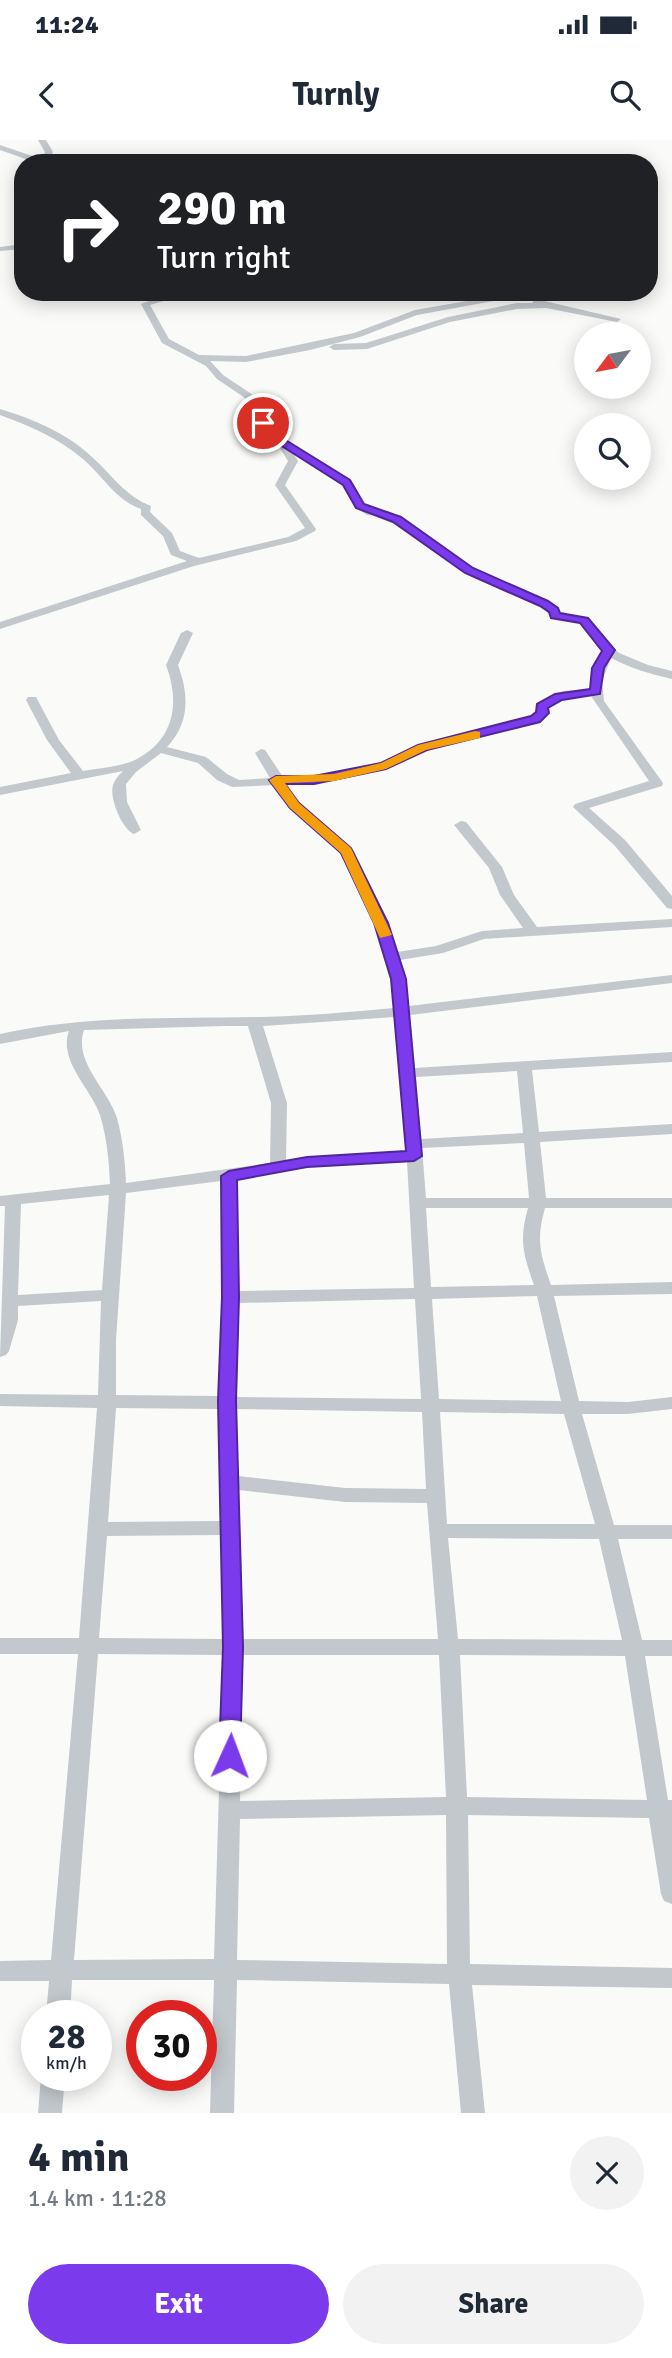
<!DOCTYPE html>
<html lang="en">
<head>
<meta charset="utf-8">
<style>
	:root { --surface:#fff; --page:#f2f2f3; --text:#1f2937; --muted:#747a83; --accent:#7c3aed }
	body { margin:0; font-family:Signika,sans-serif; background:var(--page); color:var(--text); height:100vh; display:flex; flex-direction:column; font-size:26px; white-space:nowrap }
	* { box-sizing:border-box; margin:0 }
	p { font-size:23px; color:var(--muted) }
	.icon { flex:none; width:38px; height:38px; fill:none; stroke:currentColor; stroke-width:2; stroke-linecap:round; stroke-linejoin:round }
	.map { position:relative; height:1973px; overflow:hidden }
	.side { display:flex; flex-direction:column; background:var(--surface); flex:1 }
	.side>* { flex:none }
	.top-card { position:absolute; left:14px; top:14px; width:644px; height:147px; border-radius:28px; box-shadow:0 4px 18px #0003; background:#202124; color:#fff; overflow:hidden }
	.needle { width:46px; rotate:238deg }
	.controls { position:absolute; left:574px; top:182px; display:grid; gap:14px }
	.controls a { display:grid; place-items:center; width:77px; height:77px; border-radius:50%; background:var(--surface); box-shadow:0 4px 18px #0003; font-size:35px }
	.speed { position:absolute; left:21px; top:1860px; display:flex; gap:14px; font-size:35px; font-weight:700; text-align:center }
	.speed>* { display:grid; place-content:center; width:91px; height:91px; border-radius:50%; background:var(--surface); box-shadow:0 4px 18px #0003; line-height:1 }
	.speed small { font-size:18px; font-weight:400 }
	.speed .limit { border:10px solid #d22; background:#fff; color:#111 }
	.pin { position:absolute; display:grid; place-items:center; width:60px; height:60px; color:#fff; margin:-30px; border:4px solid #fff; border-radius:50%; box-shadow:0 2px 7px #0007 }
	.me { position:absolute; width:77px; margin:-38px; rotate:2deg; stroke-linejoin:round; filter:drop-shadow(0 0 5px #0008) }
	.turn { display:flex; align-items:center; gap:24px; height:147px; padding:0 28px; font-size:32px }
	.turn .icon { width:91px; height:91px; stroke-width:2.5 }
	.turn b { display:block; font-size:49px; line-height:60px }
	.round { display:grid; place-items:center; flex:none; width:74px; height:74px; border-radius:37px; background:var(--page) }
	.head { display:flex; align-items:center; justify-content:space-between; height:119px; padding:0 28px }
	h1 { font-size:42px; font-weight:700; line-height:52px }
	.cta { display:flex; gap:14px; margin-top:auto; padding:14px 28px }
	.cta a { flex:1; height:80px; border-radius:42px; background:var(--accent); color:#fff; font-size:28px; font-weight:700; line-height:80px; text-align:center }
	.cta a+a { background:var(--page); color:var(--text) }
	.status { display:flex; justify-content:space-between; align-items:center; height:49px; padding:0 35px; background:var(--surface); direction:ltr }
	.status svg { height:19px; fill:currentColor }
	header { display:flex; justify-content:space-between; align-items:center; height:91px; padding:0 28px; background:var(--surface); font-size:32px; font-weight:700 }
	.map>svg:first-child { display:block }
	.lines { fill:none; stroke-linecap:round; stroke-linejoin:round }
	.minor { fill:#c3c8cc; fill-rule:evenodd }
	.route { fill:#7c3aed; stroke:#51269a; stroke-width:2 }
	.slow { fill:#f59e0b }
</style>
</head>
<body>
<div class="status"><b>11:24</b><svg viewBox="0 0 49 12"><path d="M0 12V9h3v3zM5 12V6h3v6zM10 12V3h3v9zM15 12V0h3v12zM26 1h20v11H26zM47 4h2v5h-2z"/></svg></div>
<header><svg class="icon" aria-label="back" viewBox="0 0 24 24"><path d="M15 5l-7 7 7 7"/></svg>Turnly<svg class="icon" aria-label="search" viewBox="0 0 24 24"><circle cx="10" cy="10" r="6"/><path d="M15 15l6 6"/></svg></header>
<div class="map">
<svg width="672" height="1973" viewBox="0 0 672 1973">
	<rect width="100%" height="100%" fill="#fafaf8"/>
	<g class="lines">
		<!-- minor -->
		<path class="minor" d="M 38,0 L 46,0 L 53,12 L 47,23 L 37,23 L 0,10 L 0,5 L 41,19 L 45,12 Z
			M 23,104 L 23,109 L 0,111 L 0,107 Z
			M 173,152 L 257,152 L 204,159 L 183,155 L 150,165 L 169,199 L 199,215 L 246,216 L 354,193 L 415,170 L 518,152 L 518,156 L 515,157 L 417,175 L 360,197 L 310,210 L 246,222 L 210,221 L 223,235 L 253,255 L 259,270 L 285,299 L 351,341 L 364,364 L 373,370 L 388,371 L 401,378 L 473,428 L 548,462 L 561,474 L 588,478 L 602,498 L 619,513 L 648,525 L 672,531 L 672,539 C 650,534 630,528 611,518 L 602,541 L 604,561 L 663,643 L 662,646 L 589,668 L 625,700 L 672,756 L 672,769 L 667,768 L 615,706 L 573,667 L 575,664 L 649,641 L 591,556 L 570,557 L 548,568 L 549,573 L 539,582 L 426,611 L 385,629 L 334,641 L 287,644 L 299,663 L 354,711 L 388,783 L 397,812 L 436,806 L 482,791 L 523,788 L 500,755 L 489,728 L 454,685 L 461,681 L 466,682 L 502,727 L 514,755 L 537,787 L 672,779 L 672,787 L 484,799 L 443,813 L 400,820 L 406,839 L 409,866 L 672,835 L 672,843 L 410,875 L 415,928 L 672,912 L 672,922 L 532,930 L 539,992 L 672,984 L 672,994 L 540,1002 L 546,1058 L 672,1058 L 672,1068 L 545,1068 C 536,1100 540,1114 551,1145 L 672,1142 L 672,1154 L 554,1156 L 579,1261 L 628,1262 L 672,1257 L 672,1269 L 628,1274 L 582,1274 L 614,1385 L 672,1385 L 672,1399 L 618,1399 L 642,1500 L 672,1500 L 672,1516 L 645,1516 L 668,1660 L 672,1660 L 672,1764 L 664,1761 L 661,1754 L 649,1678 L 468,1675 L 470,1824 L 672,1828 L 672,1848 L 472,1845 L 485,1973 L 461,1973 L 449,1844 L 237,1840 L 234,1973 L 210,1973 L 214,1840 L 72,1840 L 70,1876 L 46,1876 L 49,1841 L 0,1841 L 0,1821 L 51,1820 L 78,1514 L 0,1514 L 0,1498 L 79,1498 L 97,1268 L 0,1266 L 0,1254 L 98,1255 L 101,1161 L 18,1166 L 18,1180 L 9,1211 L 6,1215 L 0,1217 L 5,1066 L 0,1066 L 0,1056 L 110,1044 C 109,1021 107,998 100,975 C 91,948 58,921 69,891 L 0,904 L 0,894 C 86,875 173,879 261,877 C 305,876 350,872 394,868 L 392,839 L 374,783 L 341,713 L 289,668 L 275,645 L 232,647 L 217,640 L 198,623 L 161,613 L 136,632 L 126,644 L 127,662 L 141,690 L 134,694 C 122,689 109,658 113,645 C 115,639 119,635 123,631 L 0,655 L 0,647 L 71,633 L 47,600 L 26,560 L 28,557 L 36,557 L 59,600 L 83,631 C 99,628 122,627 137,619 C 175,599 180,562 166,525 L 181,493 L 187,490 L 193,493 L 178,525 C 189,555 190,582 167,607 L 206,617 L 227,634 L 239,640 L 270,638 L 255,613 L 261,609 L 265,610 L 283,637 L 334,633 L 381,622 L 418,605 L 531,576 L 537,572 L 537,564 L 563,551 L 590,549 L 594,529 L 603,512 L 580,483 L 554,479 L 540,466 L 465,432 L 393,382 L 382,376 L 367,375 L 356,368 L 343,345 L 293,313 L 298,321 L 285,345 L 316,389 L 315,391 L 296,401 L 194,426 L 0,489 L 0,482 L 187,421 L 171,415 L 163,396 L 141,375 L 141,369 C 114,359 104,337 83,319 C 58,298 30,286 0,275 L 0,269 C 33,279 67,293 92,317 C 112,335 125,356 151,366 L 150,372 L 172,393 L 180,411 L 199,418 L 288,397 L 305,388 L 275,345 L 288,321 L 275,300 L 249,271 L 245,258 L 217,239 L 206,226 L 162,203 L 141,164 ZM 395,877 L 406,1011 L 286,1020 L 287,963 L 263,886 ZM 224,886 L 248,886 L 271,963 L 270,1023 L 126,1043 C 125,1021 123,1000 117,978 C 108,949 73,922 84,890 ZM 517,931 L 523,993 L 421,999 L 416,937 ZM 524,1003 L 529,1058 L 426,1058 L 422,1008 ZM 407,1021 L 414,1148 L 239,1151 L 237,1038 L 307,1027 ZM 221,1041 L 222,1157 L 218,1256 L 116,1255 L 116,1200 L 126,1053 ZM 109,1055 L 102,1150 L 18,1155 L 21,1064 ZM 426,1068 L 528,1068 C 519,1100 523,1114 534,1145 L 431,1147 ZM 537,1156 L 561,1261 L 439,1259 L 432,1159 ZM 415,1159 L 421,1259 L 236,1257 L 239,1163 ZM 116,1268 L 218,1269 L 220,1381 L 108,1382 ZM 236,1269 L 422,1272 L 426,1349 L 345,1348 L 238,1336 ZM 440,1272 L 564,1274 L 595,1384 L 447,1384 ZM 239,1350 L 345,1362 L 427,1363 L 438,1499 L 243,1499 ZM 221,1395 L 223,1499 L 99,1498 L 107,1396 ZM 448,1398 L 599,1399 L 622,1500 L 458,1499 ZM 98,1514 L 223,1515 L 214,1819 L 74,1820 ZM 243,1515 L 439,1515 L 446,1657 L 240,1661 ZM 460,1515 L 625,1516 L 647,1660 L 467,1657 ZM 446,1675 L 447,1824 L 237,1820 L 240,1679 Z
			M 536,159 L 621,179 L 617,182 L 546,168 L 517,169 L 450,182 L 367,209 L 334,210 L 329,207 L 334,204 L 366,203 L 448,177 L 517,163 L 532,163 Z
			M 41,1936 L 65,1936 L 62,1973 L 38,1973 Z"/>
	</g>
	<!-- route -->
	<path class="route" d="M 260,281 L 267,281 L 284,299 L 350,340 L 364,364 L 401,377 L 473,428 L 548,461 L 558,468 L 560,473 L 588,478 L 615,510 L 604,528 L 600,554 L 562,560 L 548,568 L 549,573 L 540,582 L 427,610 L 386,629 L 314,644 L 285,644 L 299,663 L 351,708 L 388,783 L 406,839 L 422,1016 L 414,1021 L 307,1027 L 237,1040 L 239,1157 L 236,1261 L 243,1507 L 240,1616 L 237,1622 L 230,1625 L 222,1622 L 219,1616 L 223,1507 L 218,1261 L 222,1157 L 221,1036 L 229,1031 L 307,1017 L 406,1011 L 391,839 L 374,783 L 341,713 L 290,668 L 269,640 L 276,636 L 314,636 L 381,623 L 418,605 L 531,576 L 536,572 L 537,564 L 555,554 L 590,549 L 592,528 L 602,511 L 580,483 L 551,478 L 549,472 L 540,466 L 465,433 L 393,382 L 356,368 L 343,345 L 277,303 L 260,285 Z"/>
	<!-- slow -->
	<path class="slow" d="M 475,591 L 480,592 L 480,598 L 426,610 L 386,629 L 334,641 L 285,643 L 299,663 L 351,708 L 392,795 L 380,798 L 341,713 L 290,668 L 269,640 L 276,636 L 334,634 L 381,623 L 418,605 Z"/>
</svg>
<div class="controls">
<a><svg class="needle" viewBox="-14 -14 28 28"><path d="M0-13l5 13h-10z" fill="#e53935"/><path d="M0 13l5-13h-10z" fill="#747a83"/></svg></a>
<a><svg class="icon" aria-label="search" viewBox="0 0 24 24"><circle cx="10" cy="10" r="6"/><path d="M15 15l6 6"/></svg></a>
</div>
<div class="speed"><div>28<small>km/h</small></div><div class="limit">30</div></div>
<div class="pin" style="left:263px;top:283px;background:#d93025"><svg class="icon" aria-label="arrive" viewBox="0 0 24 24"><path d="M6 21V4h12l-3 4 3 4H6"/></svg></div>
<svg class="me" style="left:230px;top:1616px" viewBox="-20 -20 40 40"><circle r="19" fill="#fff"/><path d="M0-13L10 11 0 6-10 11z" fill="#7c3aed"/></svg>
<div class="top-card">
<div class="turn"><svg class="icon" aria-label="right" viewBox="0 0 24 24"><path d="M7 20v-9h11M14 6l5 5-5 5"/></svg><div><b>290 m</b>Turn right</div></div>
</div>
</div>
<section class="side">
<div class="head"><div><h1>4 min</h1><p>1.4 km · 11:28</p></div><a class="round"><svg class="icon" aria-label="close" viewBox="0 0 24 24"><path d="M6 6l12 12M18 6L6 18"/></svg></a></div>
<div class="cta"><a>Exit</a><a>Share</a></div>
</section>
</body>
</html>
